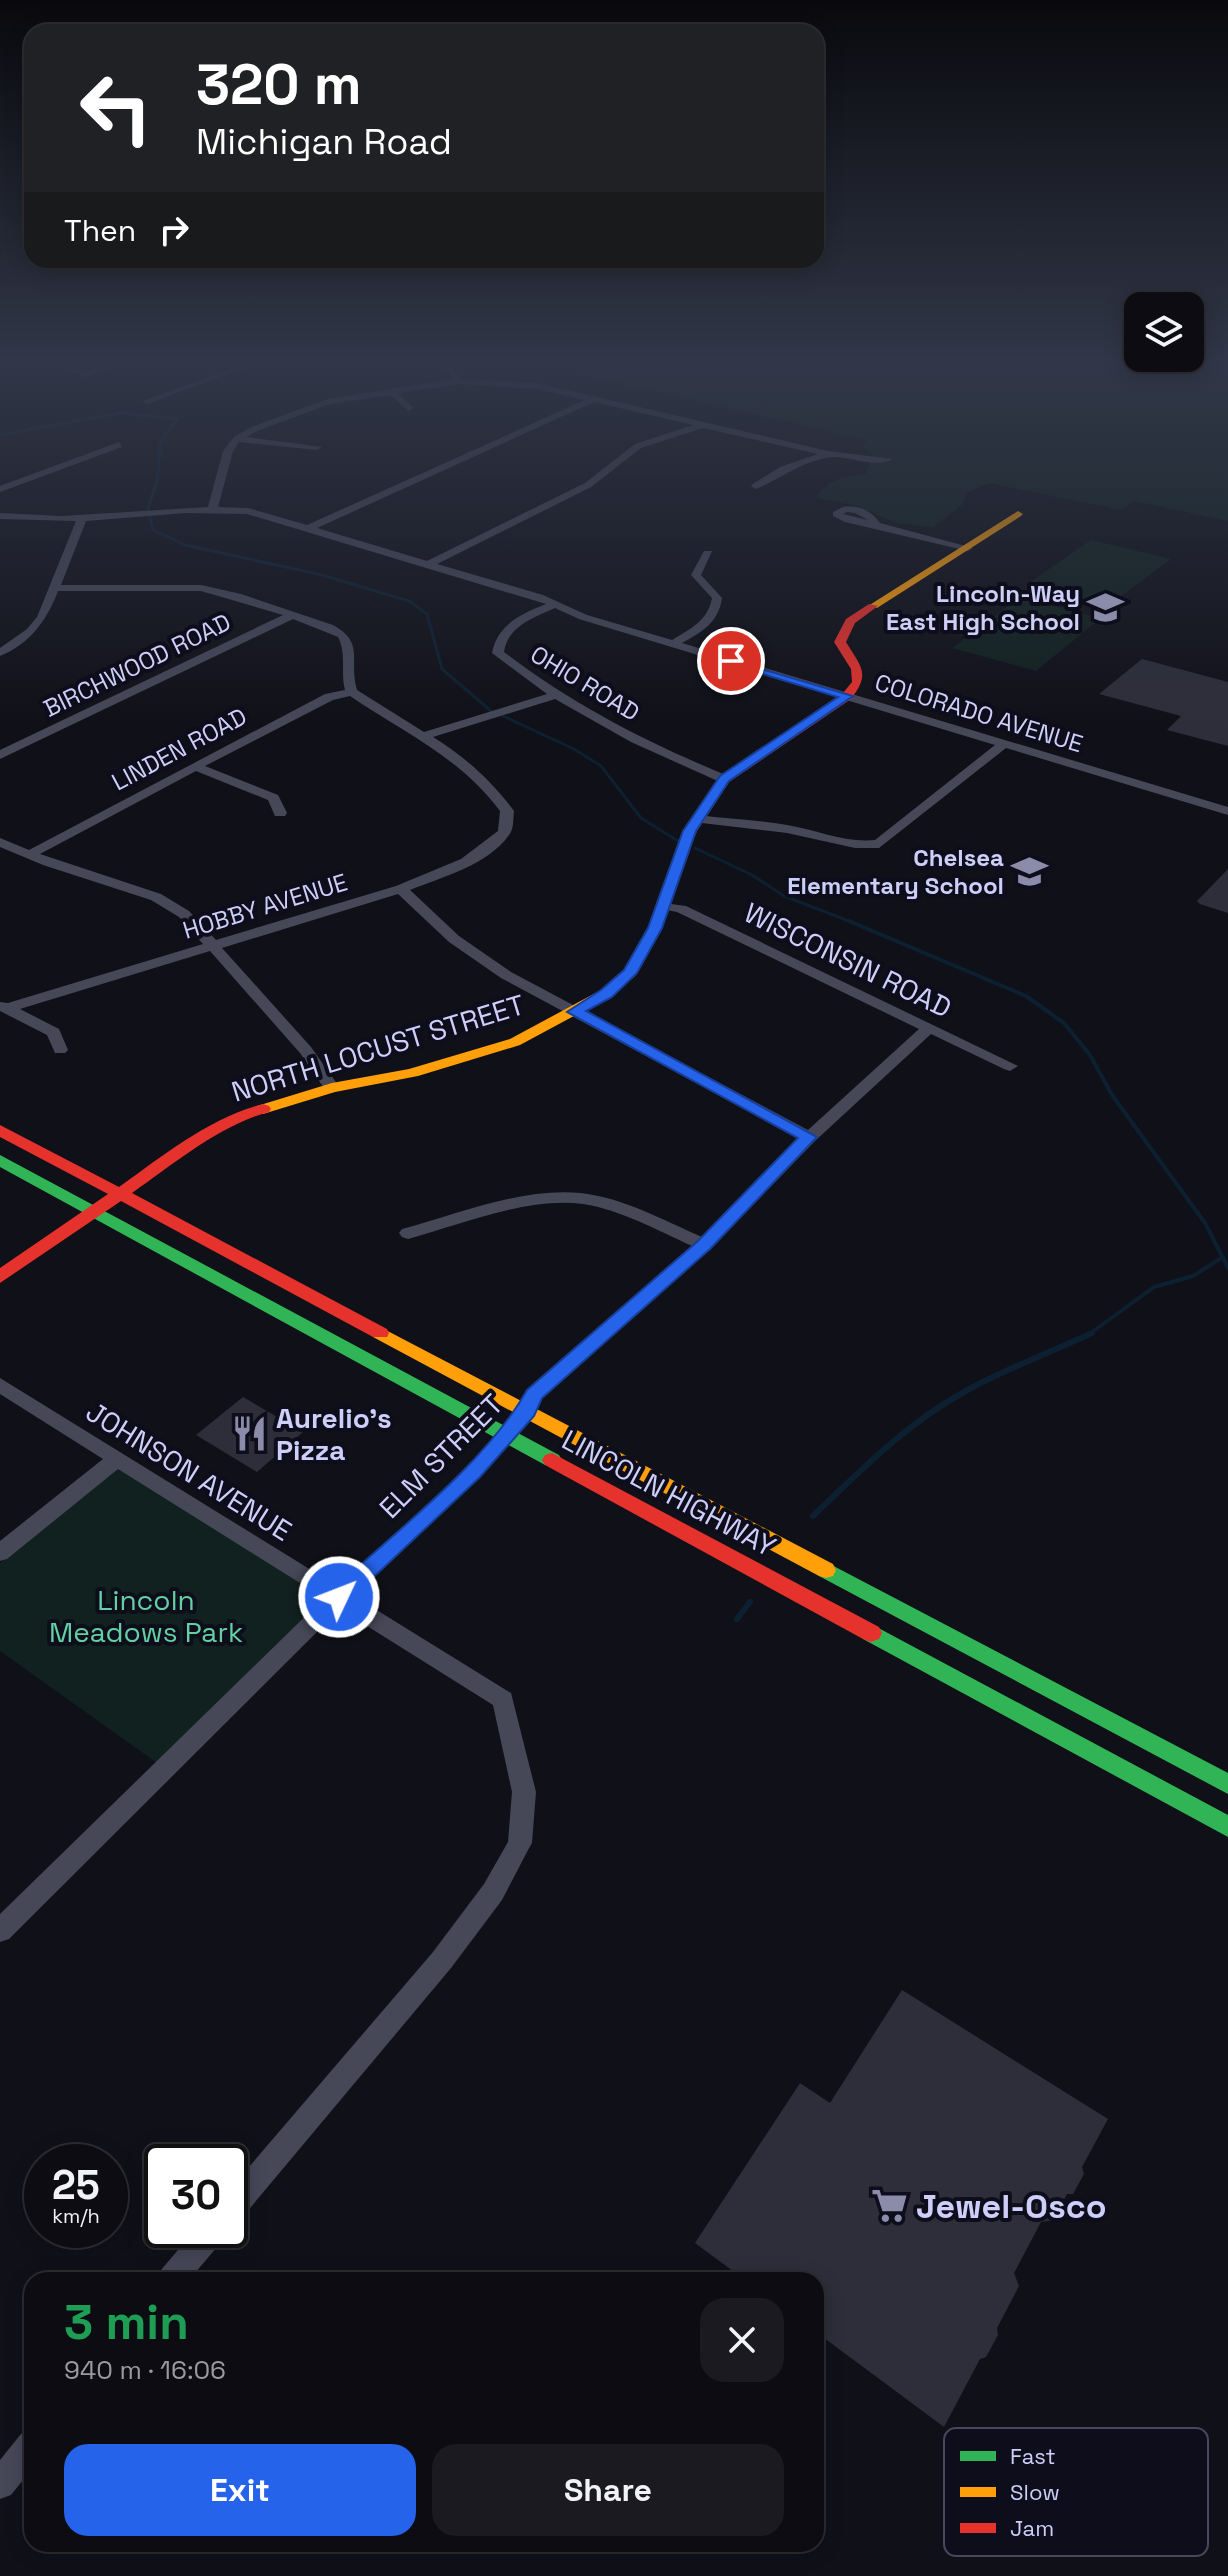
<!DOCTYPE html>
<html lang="en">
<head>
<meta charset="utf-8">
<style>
	:root { --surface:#0c0c12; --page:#1a1a20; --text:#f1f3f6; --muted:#9a9b9f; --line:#2c2c32; --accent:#2563eb }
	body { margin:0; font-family:"Space Grotesk",sans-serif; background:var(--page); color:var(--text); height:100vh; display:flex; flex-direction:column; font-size:30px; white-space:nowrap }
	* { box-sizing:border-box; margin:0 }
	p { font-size:26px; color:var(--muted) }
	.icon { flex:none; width:44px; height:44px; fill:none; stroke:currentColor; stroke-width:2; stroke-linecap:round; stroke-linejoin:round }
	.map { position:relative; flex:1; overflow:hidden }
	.sheet { position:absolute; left:24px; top:2272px; width:800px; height:280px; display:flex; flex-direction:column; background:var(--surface); border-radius:24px; box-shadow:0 4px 20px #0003,0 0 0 2px var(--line) }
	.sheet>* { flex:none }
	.top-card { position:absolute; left:24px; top:24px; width:800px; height:244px; border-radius:24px; box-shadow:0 4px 20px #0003,0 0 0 2px var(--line); background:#202124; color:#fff; overflow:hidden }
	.buttons { position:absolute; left:1124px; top:292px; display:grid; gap:16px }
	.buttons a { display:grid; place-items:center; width:80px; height:80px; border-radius:16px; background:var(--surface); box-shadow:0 4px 20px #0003,0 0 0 2px var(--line); font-size:40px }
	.speed { position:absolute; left:24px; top:2144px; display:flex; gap:16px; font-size:40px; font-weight:700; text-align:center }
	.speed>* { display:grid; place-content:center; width:104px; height:104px; border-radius:50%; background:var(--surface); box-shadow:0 4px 20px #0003,0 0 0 2px var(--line); line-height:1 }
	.speed small { font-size:20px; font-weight:400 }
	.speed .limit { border:4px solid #111; border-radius:12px; background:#fff; color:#111 }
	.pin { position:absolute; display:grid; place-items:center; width:68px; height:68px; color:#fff; margin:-34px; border:4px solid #fff; border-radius:50%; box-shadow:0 2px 8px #0007 }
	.me { position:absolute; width:88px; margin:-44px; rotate:47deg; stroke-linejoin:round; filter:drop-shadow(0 0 6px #0008) }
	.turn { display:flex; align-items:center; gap:28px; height:168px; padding:0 40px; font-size:36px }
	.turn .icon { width:104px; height:104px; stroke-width:2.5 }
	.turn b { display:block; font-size:56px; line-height:68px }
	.then { display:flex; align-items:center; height:76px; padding:0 40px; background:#0003; gap:16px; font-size:30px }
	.round { display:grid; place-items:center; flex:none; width:84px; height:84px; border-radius:24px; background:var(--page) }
	.head { display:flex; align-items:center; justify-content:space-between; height:136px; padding:0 40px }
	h1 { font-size:48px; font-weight:700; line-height:60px; color:#1e9e55 }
	.primary-button { display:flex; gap:16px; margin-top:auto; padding:16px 40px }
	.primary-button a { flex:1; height:92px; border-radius:24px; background:var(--accent); color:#fff; font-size:32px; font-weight:700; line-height:92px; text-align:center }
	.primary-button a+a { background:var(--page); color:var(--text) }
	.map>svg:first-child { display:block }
	.green { fill:#11211f }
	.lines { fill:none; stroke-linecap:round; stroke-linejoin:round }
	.stream-far2 { stroke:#0d2031; stroke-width:3 }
	.stream-far1 { stroke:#0d2031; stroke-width:4 }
	.stream { stroke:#0d2031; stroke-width:6 }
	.building { fill:#2e2e3a }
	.street { fill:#464858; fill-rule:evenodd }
	.fast { fill:#30b455; fill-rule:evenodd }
	.slow { fill:#ff9f0a; fill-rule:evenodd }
	.jam { fill:#e5322d; fill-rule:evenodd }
	.route { fill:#2563eb; stroke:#184099; stroke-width:2 }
	.labels { text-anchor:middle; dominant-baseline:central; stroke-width:8; stroke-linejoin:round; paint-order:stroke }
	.far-poi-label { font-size:24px; font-weight:bold; fill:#cdcff9; stroke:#0d0d1b; text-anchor:end }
	.far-street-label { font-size:24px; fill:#cdcff9; stroke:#0d0d1b }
	.street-label { font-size:28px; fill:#cdcff9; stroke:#0d0d1b }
	.poi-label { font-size:28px; font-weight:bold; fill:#cdcff9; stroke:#0d0d1b; text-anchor:start }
	.park-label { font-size:28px; fill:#62d0a2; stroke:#0d0d1b }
	.near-poi-label { font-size:34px; font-weight:bold; fill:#cdcff9; stroke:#0d0d1b; text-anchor:start }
	.key { fill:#0d0d1b; stroke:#47475e; stroke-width:2 }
	.key-label { font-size:22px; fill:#cdcff9 }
</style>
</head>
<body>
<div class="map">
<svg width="1228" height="2576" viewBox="0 0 1228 2576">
	<rect width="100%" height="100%" fill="#101018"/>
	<!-- green -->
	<path class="green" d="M 593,363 L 1228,363 L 1228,521 L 1134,501 L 1120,510 L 989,483 L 966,493 L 962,505 L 933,527 L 896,523 L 857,506 L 816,498 C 828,479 844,477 866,474 L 873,455 L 862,446 L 867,440 L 572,372 Z
		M 1091,540 L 1171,559 L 1108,606 L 1026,585 Z
		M 1020,597 L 1101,618 L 1036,671 L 952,648 Z
		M 120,1467 L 331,1599 L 157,1763 L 0,1651 L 0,1563 Z"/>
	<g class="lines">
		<!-- stream-far2 -->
		<path class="stream-far2" d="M 0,435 L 121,413 L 177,419 L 161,441 L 157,481 L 148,509 L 153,530 L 185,545 L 322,575 L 409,601 L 427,614 L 442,669 L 491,711
			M 503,716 L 574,749 L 601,766 L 641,818 L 678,841
			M 695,848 L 752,875 L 784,896 L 854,923"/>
		<!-- stream-far1 -->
		<path class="stream-far1" d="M 849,921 L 1026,996 L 1064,1023 L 1090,1055 L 1112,1095 L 1205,1223 L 1228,1268
			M 1088,1335 L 1154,1287 L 1193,1276 L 1223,1257"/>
		<!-- stream -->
		<path class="stream" d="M 813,1516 C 860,1471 906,1424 964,1392 C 1005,1369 1049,1353 1092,1333
			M 737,1619 L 750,1602"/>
	</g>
	<!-- building -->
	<path class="building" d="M 1142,659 L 1228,682 L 1228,746 L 1167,730 L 1181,716 L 1099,694 Z
		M 1228,869 L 1228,913 L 1200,904 L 1197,901 Z
		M 243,1397 L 303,1432 L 257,1472 L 196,1435 Z
		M 902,1990 L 1108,2119 L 1082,2167 L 1084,2174 L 1073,2194 L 1067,2194 L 1053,2220 L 1041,2222 L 1014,2273 L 1019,2286 L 997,2328 L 998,2335 L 986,2357 L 980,2359 L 944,2427 L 816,2332 L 816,2280 L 745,2280 L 695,2243 L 800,2083 L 830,2103 Z"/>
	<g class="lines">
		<!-- street -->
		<path class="street" d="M 0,363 L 10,363 L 0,369 Z
			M 74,363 L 86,363 L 76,369 L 87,371 L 97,368 L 87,363 L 99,363 L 109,368 L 87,377 L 64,369 Z
			M 247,363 L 259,363 L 147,404 L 143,401 Z
			M 439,363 L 448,363 L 462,379 L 537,383 L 828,451 L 893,459 C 872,470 846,453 825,458 C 798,464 780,479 756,489 L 751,486 L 753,484 L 780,467 L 818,454 L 703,428 L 641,448 L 591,487 L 437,564 L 543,595 L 587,615 L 672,640 C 690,629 708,621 712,598 L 691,575 L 704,551 L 712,551 L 701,575 L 722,598 C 719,622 702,632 682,643 L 1228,807 L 1228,815 L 1006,748 L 879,848 L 855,848 L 787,833 L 693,822 L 691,819 L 698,815 C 728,819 758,820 787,825 C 817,830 845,843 875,840 L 995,745 L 579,619 L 555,608 C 533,618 508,626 504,652 C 573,705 648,743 728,776 L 728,782 L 720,782 L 631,742 L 555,699 L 433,737 C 465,757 491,780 514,811 C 513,819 514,829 509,835 C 488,865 442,877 410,890 L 459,936 L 511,972 L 808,1130 L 919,1029 L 677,912 L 656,908 L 656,902 L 686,906 L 1018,1066 L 1010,1071 L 1004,1069 L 931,1034 L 815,1141 L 710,1249 L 542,1399 L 534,1416 L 480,1477 L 354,1596 L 511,1693 L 536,1792 L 532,1843 L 528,1850 L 502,1900 L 451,1968 L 240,2220 L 230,2224 L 230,2189 L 433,1952 L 484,1884 L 508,1842 L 512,1792 L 493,1705 L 340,1609 L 9,1939 L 0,1942 L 0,1914 L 324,1598 L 118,1469 L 7,1559 L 0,1561 L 0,1541 L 103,1459 L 0,1394 L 0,1378 L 337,1586 C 399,1529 486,1462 527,1390 L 692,1246 C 657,1230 621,1210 583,1204 C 525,1197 463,1224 408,1239 L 402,1237 L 399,1233 L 402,1229 C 458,1214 522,1187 581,1193 C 624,1198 663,1220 702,1237 L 799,1138 L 501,978 L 449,942 L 398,894 L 222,948 L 311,1047 L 340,1088 L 338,1091 L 326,1091 L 300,1053 L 210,951 L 20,1009 L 59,1029 L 68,1050 L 65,1053 L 55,1053 L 47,1035 L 0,1011 L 0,1002 L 8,1003 L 203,944 L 179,917 L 151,900 L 43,865 L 0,847 L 0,838 L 29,850 L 325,694 L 345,690 C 340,672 347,654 338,637 L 293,619 L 0,759 L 0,750 L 283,615 L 201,591 L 58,591 C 47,620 30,644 0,656 L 0,648 L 27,629 L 37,617 L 76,521 L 0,519 L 0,513 L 62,516 L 208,507 L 223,451 L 234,437 L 251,427 L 328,399 L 454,379 ZM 459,384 L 537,389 L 585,400 L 307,525 L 248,508 L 218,507 L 233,451 L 239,442 L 317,450 L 322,447 L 247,437 L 257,431 L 330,404 L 390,395 L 409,411 L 413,408 L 398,393 ZM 594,402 L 693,425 L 635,444 L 585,483 L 427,561 L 317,528 ZM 186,513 L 247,514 L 546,604 C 521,614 497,625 492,653 L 547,694 L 424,732 L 357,690 C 348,661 366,643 333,625 L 241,594 L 201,585 L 61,585 L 86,521 ZM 350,696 C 403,732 461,758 500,811 L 498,831 L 461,859 L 396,886 L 216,940 L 189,911 L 161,894 L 40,854 L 196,771 L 268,800 L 275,816 L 285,816 L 287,813 L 278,795 L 205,766 L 333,700 Z
			M 119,442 L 122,447 L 0,492 L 0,486 Z
			M 843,507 C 859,505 871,510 880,523 L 973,548 L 968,551 L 845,522 L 833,516 L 833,512 ZM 847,512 L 855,513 L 868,520 L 843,514 Z
			M 195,2230 L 227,2230 L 223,2240 L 189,2280 L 157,2280 L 161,2270 Z
			M 32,2430 L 32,2469 L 11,2495 L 0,2499 L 0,2460 L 21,2434 Z"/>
		<!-- fast -->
		<path class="fast" d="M 0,1155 L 559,1455 L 562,1460 L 559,1465 L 545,1465 L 0,1167 Z
			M 826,1562 L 1228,1773 L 1228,1794 L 819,1576 L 816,1570 L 819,1564 Z
			M 871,1624 L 1228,1815 L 1228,1837 L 863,1639 L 860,1633 L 863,1627 Z"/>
		<!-- slow -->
		<path class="slow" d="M 1018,511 L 1023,514 L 1021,516 L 877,608 L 868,606 Z
			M 684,843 L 691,847 L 662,928 L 635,976 L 611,996 L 520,1045 L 418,1076 L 335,1092 L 263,1114 L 255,1109 L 257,1106 L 332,1083 L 409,1069 L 510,1039 L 601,990 L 624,971 L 648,928 L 677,847 Z
			M 380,1327 L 833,1564 L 836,1570 L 833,1576 L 826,1578 L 819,1576 L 373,1337 L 371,1333 Z"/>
		<!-- jam -->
		<path class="jam" d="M 869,604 L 878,606 L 855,623 L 846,642 C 861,667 871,673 851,699 L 729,782 L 697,831 L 689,850 L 679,850 L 677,847 L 683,831 L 720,776 L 843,693 L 852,682 L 851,669 L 834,642 L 846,619 Z
			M 263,1104 L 269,1106 L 271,1109 L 269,1112 C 218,1126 174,1164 132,1193 L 387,1329 L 389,1333 L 387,1337 L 373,1337 L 121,1201 L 0,1283 L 0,1268 L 108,1194 L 0,1137 L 0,1125 L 119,1187 C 164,1155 209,1118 263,1104 Z
			M 552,1453 L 879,1627 L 882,1633 L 879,1639 L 871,1642 L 863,1639 L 545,1465 L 542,1460 L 545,1455 Z"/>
	</g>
	<!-- sky -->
	<linearGradient id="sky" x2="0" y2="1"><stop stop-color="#09090d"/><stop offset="0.5" stop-color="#313748"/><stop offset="1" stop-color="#313748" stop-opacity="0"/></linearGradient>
	<rect width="1228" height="724" fill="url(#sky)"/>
	<!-- route -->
	<path class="route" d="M 727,659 L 853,696 L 729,781 L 696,831 L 662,928 L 637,973 L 612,997 L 586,1011 L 817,1137 L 710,1249 L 542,1398 L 534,1416 L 480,1477 L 346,1603 L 339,1606 L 331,1603 L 328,1597 L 331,1591 C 393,1534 487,1462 527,1390 L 698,1241 L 798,1138 L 567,1012 L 601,990 L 624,970 L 648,928 L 683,831 L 720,776 L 838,697 L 727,663 Z"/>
	<!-- icons -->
	<defs>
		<symbol id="school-bare" viewBox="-9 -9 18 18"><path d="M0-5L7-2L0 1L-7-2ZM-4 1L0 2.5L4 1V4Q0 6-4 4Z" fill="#8b8caa" stroke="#0d0d1b" stroke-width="2.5" paint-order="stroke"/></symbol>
		<symbol id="restaurant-bare" viewBox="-9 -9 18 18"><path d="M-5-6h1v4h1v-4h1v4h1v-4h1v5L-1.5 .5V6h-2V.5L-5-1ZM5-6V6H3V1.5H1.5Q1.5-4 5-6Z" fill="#8b8caa" stroke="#0d0d1b" stroke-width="2.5" paint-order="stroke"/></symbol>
		<symbol id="supermarket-bare" viewBox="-9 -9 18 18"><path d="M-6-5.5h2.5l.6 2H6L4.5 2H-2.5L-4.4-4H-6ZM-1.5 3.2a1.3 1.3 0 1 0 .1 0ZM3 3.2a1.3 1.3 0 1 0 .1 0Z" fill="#8b8caa" stroke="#0d0d1b" stroke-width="2.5" paint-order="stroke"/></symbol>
	</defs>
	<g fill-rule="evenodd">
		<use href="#school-bare" x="1080" y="582" width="51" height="51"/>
		<use href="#school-bare" x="1004" y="846" width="51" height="51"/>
		<use href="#restaurant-bare" x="224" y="1408" width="51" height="51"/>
		<use href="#supermarket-bare" x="864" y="2180" width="51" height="51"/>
	</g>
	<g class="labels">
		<!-- far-poi labels -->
		<g class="far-poi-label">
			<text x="1080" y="593">Lincoln-Way<tspan x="1080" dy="28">East High School</tspan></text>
			<text x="1004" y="857">Chelsea<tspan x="1004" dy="28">Elementary School</tspan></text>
		</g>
		<!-- far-street labels -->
		<g class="far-street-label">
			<text transform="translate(137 665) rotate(-26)">BIRCHWOOD ROAD</text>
			<text transform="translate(585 683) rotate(31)">OHIO ROAD</text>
			<text transform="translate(979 713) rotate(17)">COLORADO AVENUE</text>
			<text transform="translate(179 749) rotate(-28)">LINDEN ROAD</text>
			<text transform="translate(265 906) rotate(-17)">HOBBY AVENUE</text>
		</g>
		<!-- street labels -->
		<g class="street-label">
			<text transform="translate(848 960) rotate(26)">WISCONSIN ROAD</text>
			<text transform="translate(378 1048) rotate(-17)">NORTH LOCUST STREET</text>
			<text transform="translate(441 1456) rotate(-45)">ELM STREET</text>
			<text transform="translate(189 1471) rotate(32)">JOHNSON AVENUE</text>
			<text transform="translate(669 1493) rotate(28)">LINCOLN HIGHWAY</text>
		</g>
		<!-- poi labels -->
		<g class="poi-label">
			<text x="276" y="1418">Aurelio's<tspan x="276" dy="32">Pizza</tspan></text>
		</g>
		<!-- park labels -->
		<g class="park-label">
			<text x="146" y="1600">Lincoln<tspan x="146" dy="32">Meadows Park</tspan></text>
		</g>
		<!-- near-poi labels -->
		<g class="near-poi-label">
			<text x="916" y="2206">Jewel-Osco</text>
		</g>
	</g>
	<!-- legend -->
	<rect x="944" y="2428" width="264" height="128" rx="12" class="key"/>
	<rect x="960" y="2451" width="36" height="10" fill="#30b455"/>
	<rect x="960" y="2487" width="36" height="10" fill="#ff9f0a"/>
	<rect x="960" y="2523" width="36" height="10" fill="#e5322d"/>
	<g class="key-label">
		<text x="1010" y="2464">Fast</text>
		<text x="1010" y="2500">Slow</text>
		<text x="1010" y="2536">Jam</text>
	</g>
</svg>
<div class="buttons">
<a><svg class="icon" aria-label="layers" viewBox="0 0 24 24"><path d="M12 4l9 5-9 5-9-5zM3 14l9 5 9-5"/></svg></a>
</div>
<div class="speed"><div>25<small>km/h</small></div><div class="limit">30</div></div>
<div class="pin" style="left:731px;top:661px;background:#d93025"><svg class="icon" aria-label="arrive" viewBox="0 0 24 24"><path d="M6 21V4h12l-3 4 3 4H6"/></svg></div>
<svg class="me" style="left:339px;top:1597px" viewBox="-20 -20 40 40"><circle r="17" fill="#2563eb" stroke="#fff" stroke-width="3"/><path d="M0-11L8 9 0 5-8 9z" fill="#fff"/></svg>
<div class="top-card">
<div class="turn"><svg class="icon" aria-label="left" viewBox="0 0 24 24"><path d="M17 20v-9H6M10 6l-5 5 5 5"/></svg><div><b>320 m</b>Michigan Road</div></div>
<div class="then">Then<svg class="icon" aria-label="right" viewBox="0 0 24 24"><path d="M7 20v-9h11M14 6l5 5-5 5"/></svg></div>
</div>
<section class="sheet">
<div class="head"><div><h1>3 min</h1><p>940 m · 16:06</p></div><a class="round"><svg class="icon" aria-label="close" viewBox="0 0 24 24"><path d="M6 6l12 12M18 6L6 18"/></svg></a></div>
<div class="primary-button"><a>Exit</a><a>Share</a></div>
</section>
</div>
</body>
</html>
